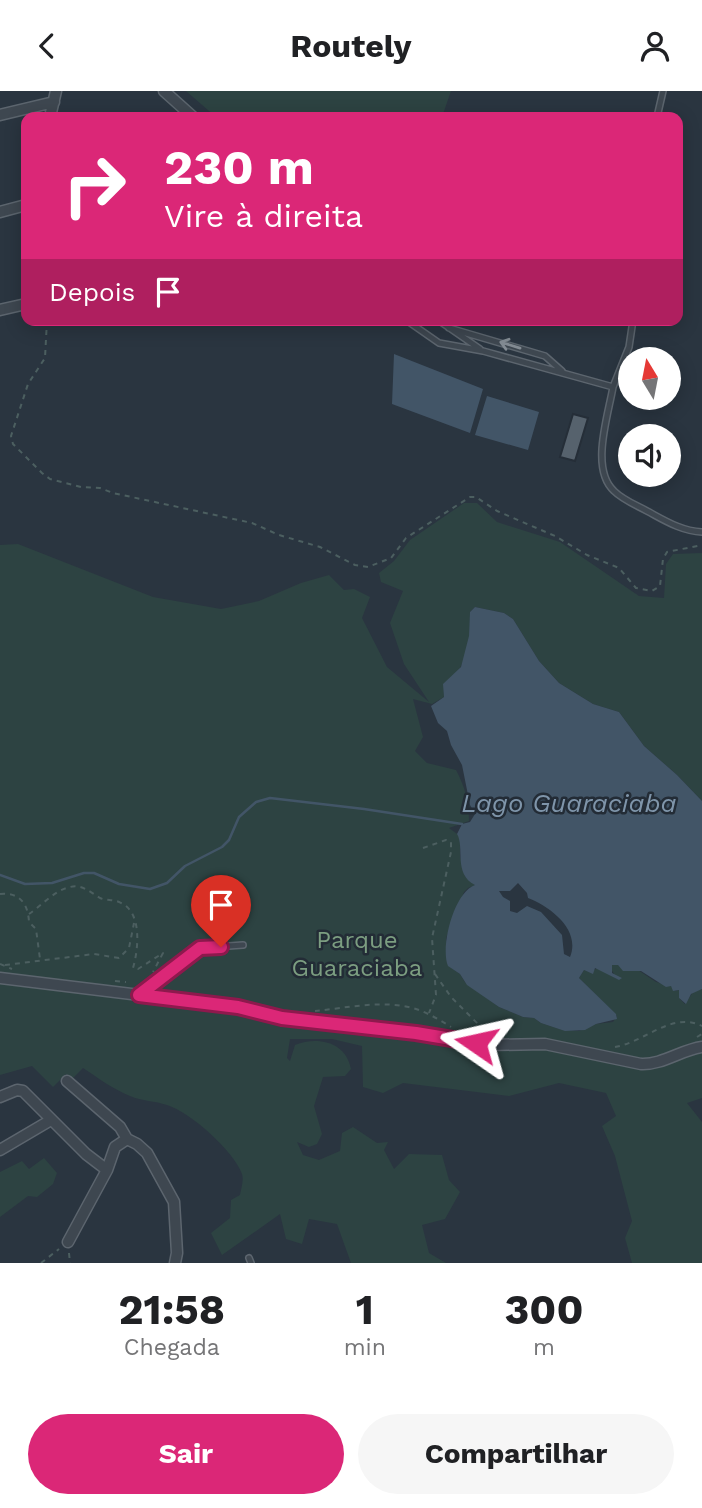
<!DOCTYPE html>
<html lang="pt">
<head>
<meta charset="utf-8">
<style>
	:root { --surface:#fff; --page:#f6f6f6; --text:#202124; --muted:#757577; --accent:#db2777 }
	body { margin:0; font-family:"Work Sans",sans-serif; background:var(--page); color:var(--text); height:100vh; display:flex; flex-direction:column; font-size:26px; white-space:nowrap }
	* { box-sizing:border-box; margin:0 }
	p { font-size:23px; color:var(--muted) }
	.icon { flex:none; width:38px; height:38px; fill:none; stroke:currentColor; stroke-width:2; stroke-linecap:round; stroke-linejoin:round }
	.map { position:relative; height:1172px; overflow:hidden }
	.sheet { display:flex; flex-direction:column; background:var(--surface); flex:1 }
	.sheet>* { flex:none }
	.banner { position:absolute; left:21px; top:21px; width:662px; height:214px; border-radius:14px; box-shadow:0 4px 18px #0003; background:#db2777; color:#fff; overflow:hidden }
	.needle { width:46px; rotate:350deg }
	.controls { position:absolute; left:618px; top:256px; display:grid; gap:14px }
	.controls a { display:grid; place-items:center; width:63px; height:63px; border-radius:50%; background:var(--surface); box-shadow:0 4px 18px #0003; font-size:35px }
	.pin { position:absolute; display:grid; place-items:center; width:60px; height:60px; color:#fff; margin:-72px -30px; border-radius:50% 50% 50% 0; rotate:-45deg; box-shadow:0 0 7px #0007 }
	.pin .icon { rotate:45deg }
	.me { position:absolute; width:77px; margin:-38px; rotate:281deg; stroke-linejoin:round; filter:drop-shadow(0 0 5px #0008) }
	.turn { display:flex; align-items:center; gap:24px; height:147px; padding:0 28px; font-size:32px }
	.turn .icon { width:91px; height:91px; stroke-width:2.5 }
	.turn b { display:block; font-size:49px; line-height:60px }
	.then { display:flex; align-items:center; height:66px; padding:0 28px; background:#0003; gap:14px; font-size:26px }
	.eta { display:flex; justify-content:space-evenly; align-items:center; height:119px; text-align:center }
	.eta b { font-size:42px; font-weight:700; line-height:49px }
	.cta { display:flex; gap:14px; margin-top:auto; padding:14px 28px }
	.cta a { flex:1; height:80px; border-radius:42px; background:var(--accent); color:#fff; font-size:28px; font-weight:700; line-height:80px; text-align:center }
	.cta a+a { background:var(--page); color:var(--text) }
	header { display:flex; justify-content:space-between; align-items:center; height:91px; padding:0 28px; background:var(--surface); font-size:32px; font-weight:700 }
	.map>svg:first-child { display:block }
	.green { fill:#2d4342 }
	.water { fill:#425567; fill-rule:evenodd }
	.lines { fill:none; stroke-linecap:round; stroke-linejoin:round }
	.stream { stroke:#425567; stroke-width:2.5 }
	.building { fill:#56626d; stroke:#252e38; stroke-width:2 }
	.service-casing { stroke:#5c656e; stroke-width:8 }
	.minor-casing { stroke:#5c656e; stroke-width:13 }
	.path { stroke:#4c5f60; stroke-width:2; stroke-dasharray:5 5; stroke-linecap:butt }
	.service { stroke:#3e4750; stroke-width:5 }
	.minor { stroke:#3e4750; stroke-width:10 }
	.oneway { stroke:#838b93 }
	.route-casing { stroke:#8e194d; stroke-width:18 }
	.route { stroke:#db2777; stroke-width:12 }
	.labels { text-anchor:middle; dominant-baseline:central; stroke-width:5; stroke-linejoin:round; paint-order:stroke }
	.park-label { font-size:24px; fill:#7c9e81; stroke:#232c36 }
	.water-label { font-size:26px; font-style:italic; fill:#7f95aa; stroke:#232c36 }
</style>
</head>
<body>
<header><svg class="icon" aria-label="back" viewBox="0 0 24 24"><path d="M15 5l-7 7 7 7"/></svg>Routely<svg class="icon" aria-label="person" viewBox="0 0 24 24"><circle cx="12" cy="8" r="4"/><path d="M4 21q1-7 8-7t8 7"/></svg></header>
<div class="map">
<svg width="702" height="1172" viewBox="0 0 702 1172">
	<rect width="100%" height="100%" fill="#2a3540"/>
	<!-- green -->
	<path class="green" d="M 186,0 L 451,0 L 442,26 L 216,26 Z
		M 464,412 L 477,412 L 497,431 L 560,451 L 639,505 L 664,507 L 666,473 L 673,463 L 702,462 L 702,710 L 677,684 L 644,655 L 619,621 L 593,613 L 559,592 L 539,570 L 513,528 L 504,522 L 475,516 L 470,521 C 470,538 470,560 461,575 C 452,593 443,582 444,606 L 432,613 L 413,608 L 423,646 L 415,660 L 427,672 L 456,679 C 465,696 469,711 469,730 L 449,737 L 460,745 L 460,765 L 465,785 L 476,794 L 468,797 L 464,801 L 446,847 L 449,875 L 460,883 L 465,891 L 499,916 L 523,926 L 534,927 L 541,932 L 563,939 L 579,940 L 596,933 L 613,931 L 617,925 L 579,887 L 584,879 L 589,881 L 598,877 L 617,888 L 611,878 L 612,874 L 618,874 L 626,880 L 638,879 L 656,891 L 671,895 L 675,900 L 679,899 L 679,907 L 685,913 L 693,901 L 702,898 L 702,1007 L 687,1012 L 702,1031 L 702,1172 L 632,1172 L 625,1147 L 632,1130 L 615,1065 L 602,1035 L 616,1025 L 606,1002 L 559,992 L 509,1005 L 403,992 L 383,1002 L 363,996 L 362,955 L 332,948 L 290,948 L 287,967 L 290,970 L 295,954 C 318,945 346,951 351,978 L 345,985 L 323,986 L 314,1015 L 322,1043 L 317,1053 L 309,1056 L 297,1051 L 303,1064 L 319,1069 L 340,1060 L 342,1042 L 353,1036 L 377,1052 L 388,1051 L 384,1059 L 394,1078 L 409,1063 L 442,1064 L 449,1089 L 460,1101 L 445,1128 L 422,1134 L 429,1162 L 446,1172 L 351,1172 L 337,1133 L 309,1128 L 302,1153 L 286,1148 L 280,1123 L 222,1164 L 211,1142 L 230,1127 L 231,1109 L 240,1104 C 241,1098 244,1089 242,1083 C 234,1060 190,1021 167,1014 C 155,1010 142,1010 130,1005 C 113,998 98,987 83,977 L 72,988 L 66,983 L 53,996 L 32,975 L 0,984 L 0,454 L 18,453 L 153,506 L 221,518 L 259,510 L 301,492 L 329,484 L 344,499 L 354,498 L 370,506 L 362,527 L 387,576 L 429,611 L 404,573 L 390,532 L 403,500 L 381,491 L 379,482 L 394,470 L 410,449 Z
		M 44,1067 L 57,1082 L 53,1093 L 37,1106 L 28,1105 L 0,1126 L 0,1081 L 22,1070 L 29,1078 Z"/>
	<!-- water -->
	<path class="water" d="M 394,263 L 483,298 L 470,342 L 392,313 Z
		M 487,305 L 539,321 L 528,359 L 475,344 Z
		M 475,516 L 504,522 L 513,528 L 539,570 L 559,592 L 593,613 L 619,621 L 644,655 L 677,684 L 702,710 L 702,898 L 691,903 L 686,913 L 679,907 L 679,899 L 673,900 L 671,895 L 666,896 L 641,880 L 623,880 L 618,874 L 612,874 L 612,882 L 622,887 L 619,889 L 595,877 L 593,883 L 584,879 L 579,887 L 616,923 L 617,928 L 596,933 L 585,939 L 565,940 L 541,932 L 534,927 L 523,926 L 499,916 L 467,894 L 460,883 L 448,875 C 440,856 454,801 475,794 C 453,783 465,756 457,743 L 462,733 L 470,731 L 475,723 L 470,714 L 462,674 L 451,654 L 447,640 L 438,632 L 431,615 L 444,606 L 443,593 L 461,576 L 469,545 L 470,521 ZM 518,792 L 527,802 L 528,807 C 551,816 581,839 570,866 L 564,863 L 562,844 L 541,821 L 527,815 L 517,822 L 510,820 L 510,810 L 503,806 L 499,800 L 510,800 Z"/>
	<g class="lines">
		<!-- stream -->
		<path class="stream" d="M 0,784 L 25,793 L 52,792 L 84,782 L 94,782 L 119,793 L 150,798 L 167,792 L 185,775 L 222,756 L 229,749 L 239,726 L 256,711 L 270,707 L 364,718 L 462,733"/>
	</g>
	<!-- building -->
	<path class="building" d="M 573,323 L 588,327 L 575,370 L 560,366 Z"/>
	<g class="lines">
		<defs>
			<path id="service" d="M 657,26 L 663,0
				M 406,229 L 439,252 L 483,260 L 613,296 C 608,325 590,378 614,400 C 623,409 636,414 647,420 C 664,429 681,440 702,441
				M 438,229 L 480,258
				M 449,237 L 545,265 L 562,280
				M 613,296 L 629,256 L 633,229
				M 139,903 L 200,857 L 243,854
				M 249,1167 L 251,1172"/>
			<path id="minor" d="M 164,0 L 193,26
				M 0,24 L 54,11
				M 50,26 L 56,0
				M 0,121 L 26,114
				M 0,219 L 26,213
				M 0,887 L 238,916 L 282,927 L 436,944 L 487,954 L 545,953 L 641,973 C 662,974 681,959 702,956
				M 67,990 L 120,1036 L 127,1048 L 137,1053 L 147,1062 L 174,1111 L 177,1162 L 175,1172
				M 0,1006 L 17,999 L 23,1000 L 86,1063 L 107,1079
				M 0,1059 L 51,1029
				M 68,1151 L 107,1079 L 115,1056 L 127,1048"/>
		</defs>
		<!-- service casing -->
		<use href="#service" class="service-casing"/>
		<!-- minor casing -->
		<use href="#minor" class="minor-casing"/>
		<!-- path -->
		<path class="path" d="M 47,229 L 45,267 L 28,293 L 11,345 L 13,353 L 42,382 L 50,388 L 81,396 L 100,397 L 113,402 L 252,432 L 279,444 L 320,456 L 355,474 L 368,476 L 391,467 L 406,447 L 470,406 L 476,406 L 497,420 L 555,445 L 587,464 L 619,477 L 636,497 L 652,500 L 660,495 L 663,468 L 667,461 L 702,454
			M 423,757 L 446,749 L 451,751 L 451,761 L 432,847 L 436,904 L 429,922
			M 0,803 C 19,801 28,812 29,831 L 36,838 L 40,868
			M 29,823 C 41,815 55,799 70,796 C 82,793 90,801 100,807 C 107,810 114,808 121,812 C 143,822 138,860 133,877 L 138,878 L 163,862 L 153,881
			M 0,873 L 12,878
			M 5,874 L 94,863 L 119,867 L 129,857 L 134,832
			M 435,883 L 451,906 L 489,944
			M 115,890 L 126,891
			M 315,920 C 346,917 385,908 416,918 C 428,922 440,929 451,936
			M 697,946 L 702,943
			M 615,956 C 645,951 672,920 702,935
			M 69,1162 L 70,1172
			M 41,1172 L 59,1158"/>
		<!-- service -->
		<use href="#service" class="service"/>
		<!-- minor -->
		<use href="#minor" class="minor"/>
	</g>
	<!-- one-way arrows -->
	<defs><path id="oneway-shaft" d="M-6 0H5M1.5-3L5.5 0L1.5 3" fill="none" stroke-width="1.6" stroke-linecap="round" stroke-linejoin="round" transform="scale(1.75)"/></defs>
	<use class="oneway" href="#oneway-shaft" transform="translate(510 254) rotate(-163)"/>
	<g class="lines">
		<defs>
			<path id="route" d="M 221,856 L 200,857 L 139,904 L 238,916 L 282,927 L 416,942 L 476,952"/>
		</defs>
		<!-- route casing -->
		<use href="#route" class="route-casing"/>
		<!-- route -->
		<use href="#route" class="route"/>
	</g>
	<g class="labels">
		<!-- park labels -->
		<g class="park-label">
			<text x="357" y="849">Parque<tspan x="357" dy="28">Guaraciaba</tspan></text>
		</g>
		<!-- water labels -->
		<g class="water-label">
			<text x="569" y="712">Lago Guaraciaba</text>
		</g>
	</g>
</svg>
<div class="controls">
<a><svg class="needle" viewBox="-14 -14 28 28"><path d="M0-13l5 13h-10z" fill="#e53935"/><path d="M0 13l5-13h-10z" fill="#757577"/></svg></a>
<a><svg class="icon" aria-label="sound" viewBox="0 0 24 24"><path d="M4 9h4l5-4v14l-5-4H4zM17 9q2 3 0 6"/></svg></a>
</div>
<div class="pin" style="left:221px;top:856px;background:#d93025"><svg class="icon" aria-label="arrive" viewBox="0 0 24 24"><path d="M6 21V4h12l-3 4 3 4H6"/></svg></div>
<svg class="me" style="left:476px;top:952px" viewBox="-20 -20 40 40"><path d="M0-17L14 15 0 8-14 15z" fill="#db2777" stroke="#fff" stroke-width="4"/></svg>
<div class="banner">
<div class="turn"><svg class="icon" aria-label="right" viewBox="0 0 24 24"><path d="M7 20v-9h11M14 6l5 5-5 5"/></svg><div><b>230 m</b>Vire à direita</div></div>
<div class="then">Depois<svg class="icon" aria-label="arrive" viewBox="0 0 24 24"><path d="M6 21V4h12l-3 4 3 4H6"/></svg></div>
</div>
</div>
<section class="sheet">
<div class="eta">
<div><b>21:58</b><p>Chegada</p></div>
<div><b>1</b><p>min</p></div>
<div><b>300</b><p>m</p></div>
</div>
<div class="cta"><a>Sair</a><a>Compartilhar</a></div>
</section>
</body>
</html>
